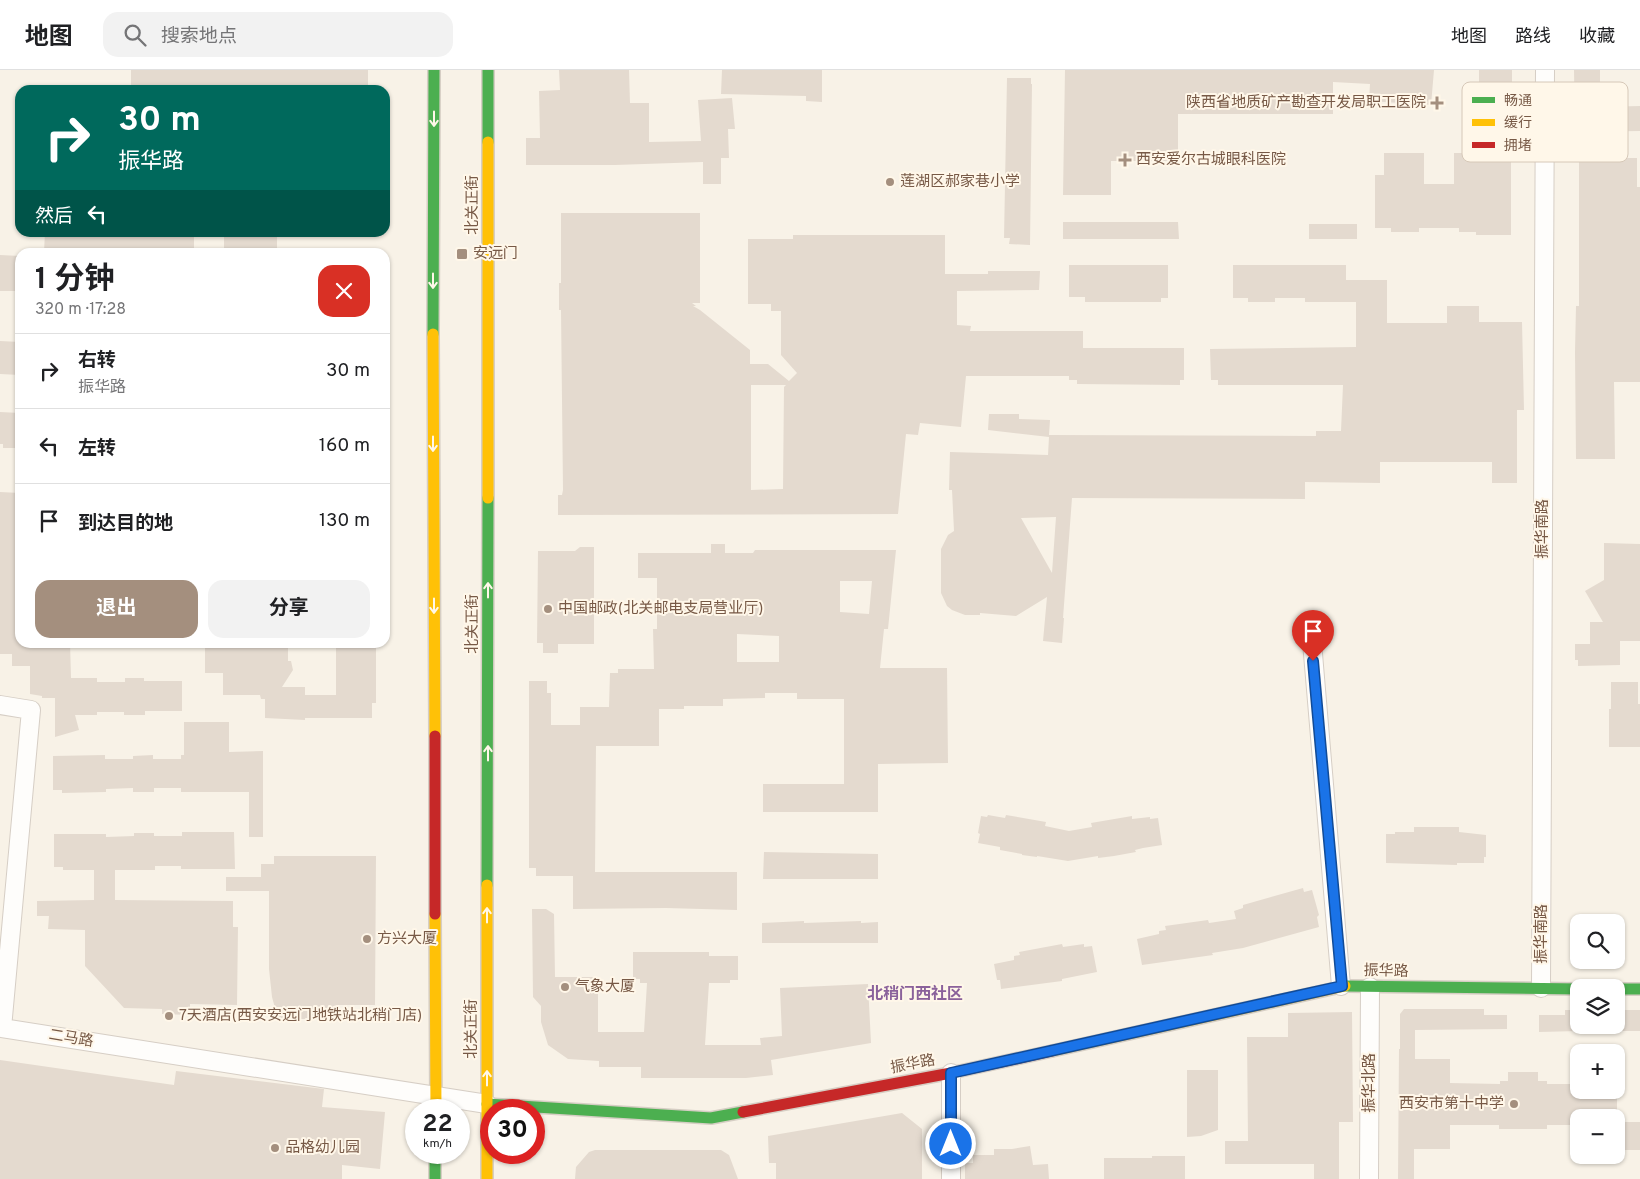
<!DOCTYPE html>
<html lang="zh">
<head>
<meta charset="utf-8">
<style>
	:root { --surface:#fff; --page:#f2f2f2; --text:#202124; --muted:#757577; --line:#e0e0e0; --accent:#a48f7e }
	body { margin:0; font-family:Overpass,"Noto Sans SC",sans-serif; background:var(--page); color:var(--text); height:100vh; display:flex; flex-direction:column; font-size:19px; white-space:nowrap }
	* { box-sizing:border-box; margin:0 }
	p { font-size:16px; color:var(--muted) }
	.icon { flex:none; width:28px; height:28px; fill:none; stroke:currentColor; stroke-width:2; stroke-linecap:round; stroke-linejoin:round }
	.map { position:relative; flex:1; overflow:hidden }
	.side { position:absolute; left:15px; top:178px; width:375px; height:400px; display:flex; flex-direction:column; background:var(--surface); border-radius:15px; box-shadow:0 1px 4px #0004 }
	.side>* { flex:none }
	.banner { position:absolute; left:15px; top:15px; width:375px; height:152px; border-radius:15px; box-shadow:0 1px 4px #0004; background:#00695c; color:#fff; overflow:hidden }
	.tools { position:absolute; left:1570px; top:844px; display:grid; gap:10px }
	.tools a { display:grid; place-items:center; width:55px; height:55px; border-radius:10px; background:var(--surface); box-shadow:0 1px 4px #0004; font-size:25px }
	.speed { position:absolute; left:405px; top:1029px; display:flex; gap:10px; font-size:25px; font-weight:700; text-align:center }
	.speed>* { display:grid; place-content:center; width:65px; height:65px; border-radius:50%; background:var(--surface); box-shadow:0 1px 4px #0004; line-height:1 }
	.speed small { font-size:12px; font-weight:400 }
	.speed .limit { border:8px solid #d22; background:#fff; color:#111 }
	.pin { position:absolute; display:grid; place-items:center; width:42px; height:42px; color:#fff; margin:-51px -21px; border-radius:50% 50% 50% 0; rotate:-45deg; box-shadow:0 0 5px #0007 }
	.pin .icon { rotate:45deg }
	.me { position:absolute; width:55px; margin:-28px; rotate:0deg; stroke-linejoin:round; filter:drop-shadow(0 0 4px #0008) }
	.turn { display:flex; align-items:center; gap:18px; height:105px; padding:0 20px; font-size:22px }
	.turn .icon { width:65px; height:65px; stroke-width:2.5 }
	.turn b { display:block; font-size:35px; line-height:42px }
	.then { display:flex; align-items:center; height:48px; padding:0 20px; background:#0003; gap:10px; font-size:19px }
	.round { display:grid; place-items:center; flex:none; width:52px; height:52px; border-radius:15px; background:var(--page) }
	.summary { display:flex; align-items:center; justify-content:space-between; height:85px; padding:0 20px }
	h1 { font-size:30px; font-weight:700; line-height:38px }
	.button { display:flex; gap:10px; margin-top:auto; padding:10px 20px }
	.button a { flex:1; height:58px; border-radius:15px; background:var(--accent); color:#fff; font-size:20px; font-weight:700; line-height:58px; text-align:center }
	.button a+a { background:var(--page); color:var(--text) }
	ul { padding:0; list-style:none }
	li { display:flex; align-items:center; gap:15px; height:75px; padding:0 20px; border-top:1px solid var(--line) }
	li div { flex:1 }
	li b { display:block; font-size:19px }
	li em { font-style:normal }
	header { display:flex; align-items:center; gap:30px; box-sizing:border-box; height:70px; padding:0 25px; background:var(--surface); border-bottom:1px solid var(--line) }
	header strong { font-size:24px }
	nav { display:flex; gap:28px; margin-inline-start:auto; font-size:18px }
	.search { width:350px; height:45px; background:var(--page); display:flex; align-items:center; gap:12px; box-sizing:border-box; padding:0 18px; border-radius:15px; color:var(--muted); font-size:19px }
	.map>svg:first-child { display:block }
	.building { fill:#e4dacf; fill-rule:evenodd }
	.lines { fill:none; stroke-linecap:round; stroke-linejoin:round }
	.street-casing { stroke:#d6cec5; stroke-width:20 }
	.fast-casing { stroke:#d6cec4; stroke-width:14 }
	.slow-casing { stroke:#d6cec4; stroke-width:14 }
	.jam-casing { stroke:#d6cec4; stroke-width:14 }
	.street { stroke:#fefdfb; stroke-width:18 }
	.fast { stroke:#4caf50; stroke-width:11 }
	.slow { stroke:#ffc107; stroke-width:11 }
	.jam { stroke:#c62828; stroke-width:11 }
	.oneway { stroke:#fff7e9 }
	.route-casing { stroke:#114b97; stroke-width:12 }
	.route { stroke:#1a73e8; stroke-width:9 }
	.poi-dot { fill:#a48f7e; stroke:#fff7e9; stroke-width:2 }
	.labels { text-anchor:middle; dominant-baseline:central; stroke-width:4; stroke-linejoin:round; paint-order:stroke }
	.poi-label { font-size:15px; fill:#775946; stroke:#fff7e9; text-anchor:start }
	.street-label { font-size:15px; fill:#775946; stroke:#fff7e9 }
	.neighbourhood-label { font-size:16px; font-weight:bold; fill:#8a619b; stroke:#fff7e9 }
	.key { fill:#fff7e9; stroke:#d6c8b8; stroke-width:1 }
	.key-label { font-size:14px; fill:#775946 }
</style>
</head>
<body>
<header>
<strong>地图</strong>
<div class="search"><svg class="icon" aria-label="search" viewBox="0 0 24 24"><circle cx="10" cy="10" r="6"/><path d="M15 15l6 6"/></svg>搜索地点</div>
<nav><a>地图</a><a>路线</a><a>收藏</a></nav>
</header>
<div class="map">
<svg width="1640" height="1109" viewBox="0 0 1640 1109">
	<rect width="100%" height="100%" fill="#f8f2e7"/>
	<!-- building -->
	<path class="building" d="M 131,0 L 368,0 L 368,20 L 131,20 Z
		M 559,0 L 629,0 L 630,33 L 649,33 L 649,72 L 701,71 L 698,30 L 732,28 L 735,59 L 728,59 L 729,88 L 721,88 L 721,114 L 703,114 L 703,92 L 615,95 L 526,95 L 526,68 L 540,68 L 539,21 L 560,20 Z
		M 722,0 L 822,0 L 822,32 L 806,31 L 806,26 L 721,24 Z
		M 1065,0 L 1434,0 L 1431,35 L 1369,31 L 1370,14 L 1333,12 L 1333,44 L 1178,44 L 1178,91 L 1111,91 L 1111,125 L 1063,125 Z
		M 1479,0 L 1512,0 L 1512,48 L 1479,48 Z
		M 1574,0 L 1600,0 L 1600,37 L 1640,36 L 1640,61 L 1575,62 Z
		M 1007,8 L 1031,8 L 1031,14 L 1032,14 L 1030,175 L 1009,174 L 1010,168 L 1004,168 Z
		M 1474,75 L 1511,75 L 1511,165 L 1476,165 L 1476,162 L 1459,162 L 1459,158 L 1419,158 L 1419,162 L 1391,162 L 1391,158 L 1375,158 L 1375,105 L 1384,105 L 1384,83 L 1424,83 L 1424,114 L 1454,114 L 1454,83 L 1474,83 Z
		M 1579,88 L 1637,88 L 1637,117 L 1640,117 L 1640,312 L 1614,312 L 1615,389 L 1576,389 L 1575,282 L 1576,236 L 1579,236 Z
		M 561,143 L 700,143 L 700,233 L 692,233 L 696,236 L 693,236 L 700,240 L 750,280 L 750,294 L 768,294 L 789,311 L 797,303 L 781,285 L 781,241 L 771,241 L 771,234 L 748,234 L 748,169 L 793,169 L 793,165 L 945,165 L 945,204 L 988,204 L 988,201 L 1040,201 L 1039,220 L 957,221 L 957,255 L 971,256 L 970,261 L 1083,261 L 1083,278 L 1184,278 L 1184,310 L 1180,310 L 1180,315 L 1077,314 L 1077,310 L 1069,310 L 1069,306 L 966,306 L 961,357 L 920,353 L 918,365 L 906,364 L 898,444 L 558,445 L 558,425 L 562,425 L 563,420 L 561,240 L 559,240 L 559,213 L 561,213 ZM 751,315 L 786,315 L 784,317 L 783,419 L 751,420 Z
		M 1063,152 L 1178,152 L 1179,169 L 1063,169 Z
		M 1309,154 L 1357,154 L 1357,169 L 1309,169 Z
		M 45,162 L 194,162 L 194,182 L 44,182 Z
		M 224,162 L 277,162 L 277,182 L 224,182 Z
		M 0,185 L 20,186 L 20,221 L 0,221 Z
		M 1069,195 L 1168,195 L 1168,228 L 1161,228 L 1161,232 L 1085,232 L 1085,227 L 1069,227 Z
		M 1233,195 L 1346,195 L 1346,210 L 1387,210 L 1387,253 L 1447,253 L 1447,236 L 1479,236 L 1479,252 L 1522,252 L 1524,340 L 1517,340 L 1517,413 L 1492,413 L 1492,392 L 1380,392 L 1380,413 L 1305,412 L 1305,429 L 1072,428 L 1063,548 L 1064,548 L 1062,573 L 1043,571 L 1047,527 L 1016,546 L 980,543 L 980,545 L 965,545 L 952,540 L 947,536 L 941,523 L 941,479 L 948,465 L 954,461 L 952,420 L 949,420 L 950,382 L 1048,385 L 1049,367 L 988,360 L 989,344 L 1019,344 L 1019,349 L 1050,350 L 1049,365 L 1316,366 L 1316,361 L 1341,361 L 1343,315 L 1218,315 L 1218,310 L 1211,310 L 1210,279 L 1356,277 L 1356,232 L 1305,232 L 1305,228 L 1275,228 L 1275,232 L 1248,232 L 1248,228 L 1233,228 ZM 1056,447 L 1052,503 L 1021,448 Z
		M 0,271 L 20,272 L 20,305 L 0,304 Z
		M 0,342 L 20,343 L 20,378 L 3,378 L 3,374 L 0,374 Z
		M 0,422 L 20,423 L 20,522 L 16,522 L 16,550 L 18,550 L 18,569 L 20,569 L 20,572 L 70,572 L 71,608 L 97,608 L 97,612 L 125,612 L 125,608 L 144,608 L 144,611 L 182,611 L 182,641 L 145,641 L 145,645 L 124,645 L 124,642 L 97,642 L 97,645 L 75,645 L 79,660 L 55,667 L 55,628 L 42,628 L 42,626 L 30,624 L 30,596 L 12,596 L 12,584 L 0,584 Z
		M 1604,473 L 1640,474 L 1640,571 L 1620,571 L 1620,595 L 1578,596 L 1578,590 L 1575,590 L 1575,574 L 1590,574 L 1590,552 L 1603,552 L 1585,521 L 1604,510 Z
		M 711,474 L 725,474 L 725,483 L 753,483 L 755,480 L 896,480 L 888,559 L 884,559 L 880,598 L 947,598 L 948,693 L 878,694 L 878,742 L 763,742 L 763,714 L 844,714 L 844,629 L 797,629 L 797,623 L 765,623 L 765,628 L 723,629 L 723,636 L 684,636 L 684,639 L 659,639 L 659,676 L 596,676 L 595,802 L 737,802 L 737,840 L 666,838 L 573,839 L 573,806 L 536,806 L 536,798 L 529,798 L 529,611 L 547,611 L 547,623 L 551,623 L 551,655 L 580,655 L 580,637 L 609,637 L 610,603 L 618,603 L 618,599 L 654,599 L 653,559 L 657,559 L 657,508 L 638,508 L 638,483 L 711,483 ZM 840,511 L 872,511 L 869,544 L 840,542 ZM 737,564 L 779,566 L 779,592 L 737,592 Z
		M 580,477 L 594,477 L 594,574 L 558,574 L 558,583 L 543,583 L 543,573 L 537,573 L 538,481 L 575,481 Z
		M 205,572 L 288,572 L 288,591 L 291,591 L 293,600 L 282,617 L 305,617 L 305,625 L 336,625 L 336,572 L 376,572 L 376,633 L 372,633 L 372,648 L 305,648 L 305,650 L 265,648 L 265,629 L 261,629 L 260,625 L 223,625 L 223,603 L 205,603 Z
		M 1611,612 L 1638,612 L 1638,634 L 1640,634 L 1640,677 L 1609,677 L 1609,639 L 1611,639 Z
		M 184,652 L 229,652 L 229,682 L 263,681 L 263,767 L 249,767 L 249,722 L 181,722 L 181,718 L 154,718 L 154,722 L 133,722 L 133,718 L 106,719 L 106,722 L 62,723 L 62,720 L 53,720 L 53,686 L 105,685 L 105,689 L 133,689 L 133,686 L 153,685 L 153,689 L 181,689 L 181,685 L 184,685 Z
		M 988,745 L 1005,748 L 1006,745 L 1046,752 L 1045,756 L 1069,761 L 1092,757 L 1091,753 L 1132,746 L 1132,749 L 1150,747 L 1150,749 L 1158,748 L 1162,775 L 1143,778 L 1135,780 L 1136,782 L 1114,786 L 1098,788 L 1098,786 L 1068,791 L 1037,786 L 1037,787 L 1022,785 L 1022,784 L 1000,780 L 1000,777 L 978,773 L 980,764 L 978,763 L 981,746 L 987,747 Z
		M 1414,757 L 1459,757 L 1459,762 L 1486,765 L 1486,787 L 1484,787 L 1484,793 L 1457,793 L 1457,795 L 1386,793 L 1386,764 L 1395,764 L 1395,762 L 1414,762 Z
		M 182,762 L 234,762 L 235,799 L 181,799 L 181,796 L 155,796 L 155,800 L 115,800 L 115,830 L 233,831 L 233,857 L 238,857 L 237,935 L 190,934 L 190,945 L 162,944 L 162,939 L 124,938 L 85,896 L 85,860 L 48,859 L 49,846 L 37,846 L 37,831 L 94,830 L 94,800 L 63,800 L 63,797 L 54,797 L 54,764 L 106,764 L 106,767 L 134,766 L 134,763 L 154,763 L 154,766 L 182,766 Z
		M 764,782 L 878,784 L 878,809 L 763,809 Z
		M 274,786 L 376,786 L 375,935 L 337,935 L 337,949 L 278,949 L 272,927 L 269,899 L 269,821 L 226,821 L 226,807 L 261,807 L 261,794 L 274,794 Z
		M 1303,818 L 1304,822 L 1312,820 L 1319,845 L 1317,847 L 1319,857 L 1243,878 L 1212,883 L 1213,885 L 1142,895 L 1137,869 L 1159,864 L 1159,861 L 1166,860 L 1165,856 L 1208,850 L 1209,853 L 1236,849 L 1234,841 L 1243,838 L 1243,835 Z
		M 532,839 L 546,839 L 554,844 L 555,907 L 598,907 L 598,962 L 644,962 L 647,913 L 640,913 L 640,909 L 633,909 L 633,882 L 709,882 L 709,886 L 738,886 L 738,910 L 730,910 L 730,913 L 709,913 L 705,975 L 761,975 L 760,968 L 782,966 L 780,918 L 868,914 L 871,973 L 771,990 L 773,1005 L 746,1008 L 641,1008 L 641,997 L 599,997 L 599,991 L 568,989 L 548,975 L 541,952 L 541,936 L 533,927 Z
		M 804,851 L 804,853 L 861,851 L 861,853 L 878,852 L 878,873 L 762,873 L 762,853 Z
		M 1062,874 L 1063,877 L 1084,874 L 1084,877 L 1092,876 L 1097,902 L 1062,909 L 1062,911 L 1001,919 L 1000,910 L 997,910 L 994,894 L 1014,890 L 1014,886 L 1020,885 L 1019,882 Z
		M 1404,939 L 1484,939 L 1484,945 L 1507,945 L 1507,959 L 1415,960 L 1415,989 L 1450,989 L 1450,1013 L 1500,1014 L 1500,1011 L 1508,1011 L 1508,1002 L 1538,1002 L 1538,1011 L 1547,1011 L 1547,1014 L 1579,1014 L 1579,1020 L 1617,1020 L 1617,1048 L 1579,1048 L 1579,1055 L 1547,1055 L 1547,1059 L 1499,1059 L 1499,1055 L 1450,1055 L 1450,1079 L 1414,1079 L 1414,1109 L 1398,1109 L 1399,979 L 1400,979 L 1400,944 Z
		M 1565,940 L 1579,940 L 1579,961 L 1539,962 L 1539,945 L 1565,945 Z
		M 1616,940 L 1640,940 L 1640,961 L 1616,961 Z
		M 1352,942 L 1353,1052 L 1339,1052 L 1339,1109 L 1314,1109 L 1314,1094 L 1225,1094 L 1225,1071 L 1248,1071 L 1247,967 L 1288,967 L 1288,943 Z
		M 0,990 L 174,1015 L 176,1001 L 324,1019 L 322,1037 L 385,1042 L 380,1099 L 342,1095 L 342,1109 L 0,1109 Z
		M 1187,1000 L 1218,1000 L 1218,1060 L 1201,1066 L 1187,1067 Z
		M 902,1043 L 922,1059 L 922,1109 L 776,1109 L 776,1093 L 769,1093 L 768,1066 Z
		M 1616,1052 L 1640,1052 L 1640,1080 L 1616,1080 Z
		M 1030,1076 L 1033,1095 L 1048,1094 L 1049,1109 L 965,1109 L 965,1093 L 973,1093 L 973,1085 L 994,1085 L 994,1079 L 1012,1079 Z
		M 595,1080 L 721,1080 L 729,1085 L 738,1109 L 575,1109 L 576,1097 L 589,1082 Z
		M 1152,1086 L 1185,1086 L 1185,1109 L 1104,1109 L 1104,1088 L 1152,1088 Z"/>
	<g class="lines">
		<defs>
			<path id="street" d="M 1312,572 L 1341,916
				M 0,635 L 31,640 L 2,958 L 487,1034
				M 1541,918 L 1545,0
				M 951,1109 L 951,1003
				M 1369,1109 L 1370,917"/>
			<path id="fast" d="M 488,72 L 488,0
				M 433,264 L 434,0
				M 487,815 L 488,428
				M 1345,916 L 1579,919
				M 1616,919 L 1640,919
				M 487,1034 L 711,1048 L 743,1042
				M 435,1082 L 435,1109"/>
			<path id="slow" d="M 433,264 L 435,666
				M 488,428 L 488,72
				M 435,844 L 436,1040
				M 1052,981 L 1345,916
				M 487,1109 L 487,815"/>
			<path id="jam" d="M 435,666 L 435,844
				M 743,1042 L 951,1003 L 1052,981"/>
		</defs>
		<!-- street casing -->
		<use href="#street" class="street-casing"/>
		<!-- fast casing -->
		<use href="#fast" class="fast-casing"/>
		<!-- slow casing -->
		<use href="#slow" class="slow-casing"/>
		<!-- jam casing -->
		<use href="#jam" class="jam-casing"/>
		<!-- street -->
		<use href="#street" class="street"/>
		<!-- fast -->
		<use href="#fast" class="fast"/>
		<!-- slow -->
		<use href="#slow" class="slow"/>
		<!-- jam -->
		<use href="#jam" class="jam"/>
	</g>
	<!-- one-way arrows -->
	<defs><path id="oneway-shaft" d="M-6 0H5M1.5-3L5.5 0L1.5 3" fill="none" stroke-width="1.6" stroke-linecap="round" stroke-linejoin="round" transform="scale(1.25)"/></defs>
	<g class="oneway">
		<use href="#oneway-shaft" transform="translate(434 49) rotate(90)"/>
		<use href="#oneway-shaft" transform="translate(433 211) rotate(90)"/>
		<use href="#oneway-shaft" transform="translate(433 374) rotate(90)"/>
		<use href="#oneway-shaft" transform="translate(488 520) rotate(-90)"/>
		<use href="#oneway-shaft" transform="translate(434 536) rotate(90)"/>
		<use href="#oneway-shaft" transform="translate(488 683) rotate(-90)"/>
		<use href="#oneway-shaft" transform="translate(487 845) rotate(-90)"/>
		<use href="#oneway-shaft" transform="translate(487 1008) rotate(-90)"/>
	</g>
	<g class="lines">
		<defs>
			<path id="route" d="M 951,1074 L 951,1003 L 1342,916 L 1313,591"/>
		</defs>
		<!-- route casing -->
		<use href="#route" class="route-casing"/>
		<!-- route -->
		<use href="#route" class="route"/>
	</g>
	<!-- markers -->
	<g class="poi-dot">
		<path d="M1434.5 25.5h5v5h5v5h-5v5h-5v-5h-5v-5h5z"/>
		<path d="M1122.5 82.5h5v5h5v5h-5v5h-5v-5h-5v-5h5z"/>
		<circle cx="890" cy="112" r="5"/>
		<rect x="456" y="178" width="12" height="12" rx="2.5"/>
		<circle cx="548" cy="539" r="5"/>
		<circle cx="367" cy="869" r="5"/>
		<circle cx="565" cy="917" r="5"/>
		<circle cx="169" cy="946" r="5"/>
		<circle cx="1514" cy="1034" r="5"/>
		<circle cx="275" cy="1078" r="5"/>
	</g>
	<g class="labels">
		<!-- poi labels -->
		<g class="poi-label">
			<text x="1426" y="33" text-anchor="end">陕西省地质矿产勘查开发局职工医院</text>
			<text x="1136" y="90">西安爱尔古城眼科医院</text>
			<text x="900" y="112">莲湖区郝家巷小学</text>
			<text x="473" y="184">安远门</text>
			<text x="558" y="539">中国邮政(北关邮电支局营业厅)</text>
			<text x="377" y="869">方兴大厦</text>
			<text x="575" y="917">气象大厦</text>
			<text x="179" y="946">7天酒店(西安安远门地铁站北稍门店)</text>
			<text x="1504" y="1034" text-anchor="end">西安市第十中学</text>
			<text x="285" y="1078">品格幼儿园</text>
		</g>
		<!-- street labels -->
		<g class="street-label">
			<text transform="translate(473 135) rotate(-90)">北关正街</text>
			<text transform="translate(1543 459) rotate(-90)">振华南路</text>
			<text transform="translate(473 554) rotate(-90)">北关正街</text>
			<text transform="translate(1542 864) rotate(-90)">振华南路</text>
			<text transform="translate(1386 902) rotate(1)">振华路</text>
			<text transform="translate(472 959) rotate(-90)">北关正街</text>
			<text transform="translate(71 969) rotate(9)">二马路</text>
			<text transform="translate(913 995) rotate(-11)">振华路</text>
			<text transform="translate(1370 1013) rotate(-90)">振华北路</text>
		</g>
		<!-- neighbourhood labels -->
		<g class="neighbourhood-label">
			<text x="915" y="925">北稍门西社区</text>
		</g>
	</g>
	<!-- legend -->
	<rect x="1462" y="12" width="166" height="80" rx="8" class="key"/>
	<rect x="1472" y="27" width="23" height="6" fill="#4caf50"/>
	<rect x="1472" y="49" width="23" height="7" fill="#ffc107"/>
	<rect x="1472" y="72" width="23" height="6" fill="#c62828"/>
	<g class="key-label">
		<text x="1504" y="35">畅通</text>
		<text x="1504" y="57">缓行</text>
		<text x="1504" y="80">拥堵</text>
	</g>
</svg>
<div class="tools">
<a><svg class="icon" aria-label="search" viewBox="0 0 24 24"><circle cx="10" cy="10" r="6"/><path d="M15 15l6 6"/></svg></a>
<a><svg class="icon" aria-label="layers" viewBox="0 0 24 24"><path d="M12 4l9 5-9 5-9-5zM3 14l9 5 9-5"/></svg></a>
<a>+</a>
<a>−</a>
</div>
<div class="speed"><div>22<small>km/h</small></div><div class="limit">30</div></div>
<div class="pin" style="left:1313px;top:591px;background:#d93025"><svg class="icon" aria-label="arrive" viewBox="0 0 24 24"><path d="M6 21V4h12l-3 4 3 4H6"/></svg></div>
<svg class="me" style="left:951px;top:1074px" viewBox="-20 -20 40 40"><circle r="17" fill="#1a73e8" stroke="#fff" stroke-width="3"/><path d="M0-11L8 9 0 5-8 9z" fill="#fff"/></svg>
<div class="banner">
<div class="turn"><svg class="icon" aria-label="right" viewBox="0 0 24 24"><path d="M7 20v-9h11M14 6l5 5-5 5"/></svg><div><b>30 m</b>振华路</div></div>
<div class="then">然后<svg class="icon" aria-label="left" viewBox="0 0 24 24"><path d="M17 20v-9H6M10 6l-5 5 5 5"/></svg></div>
</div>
<section class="side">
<div class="summary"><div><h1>1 分钟</h1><p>320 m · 17:28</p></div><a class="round" style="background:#d93025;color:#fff"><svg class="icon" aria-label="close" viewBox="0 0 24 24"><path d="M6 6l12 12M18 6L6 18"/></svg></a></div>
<ul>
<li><svg class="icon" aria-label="right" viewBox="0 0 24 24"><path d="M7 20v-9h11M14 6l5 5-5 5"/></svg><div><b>右转</b><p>振华路</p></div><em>30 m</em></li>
<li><svg class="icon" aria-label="left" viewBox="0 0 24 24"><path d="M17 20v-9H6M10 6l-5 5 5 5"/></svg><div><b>左转</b></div><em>160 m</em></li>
<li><svg class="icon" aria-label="arrive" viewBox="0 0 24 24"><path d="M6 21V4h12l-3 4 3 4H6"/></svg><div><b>到达目的地</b></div><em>130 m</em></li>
</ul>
<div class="button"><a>退出</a><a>分享</a></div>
</section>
</div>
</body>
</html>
